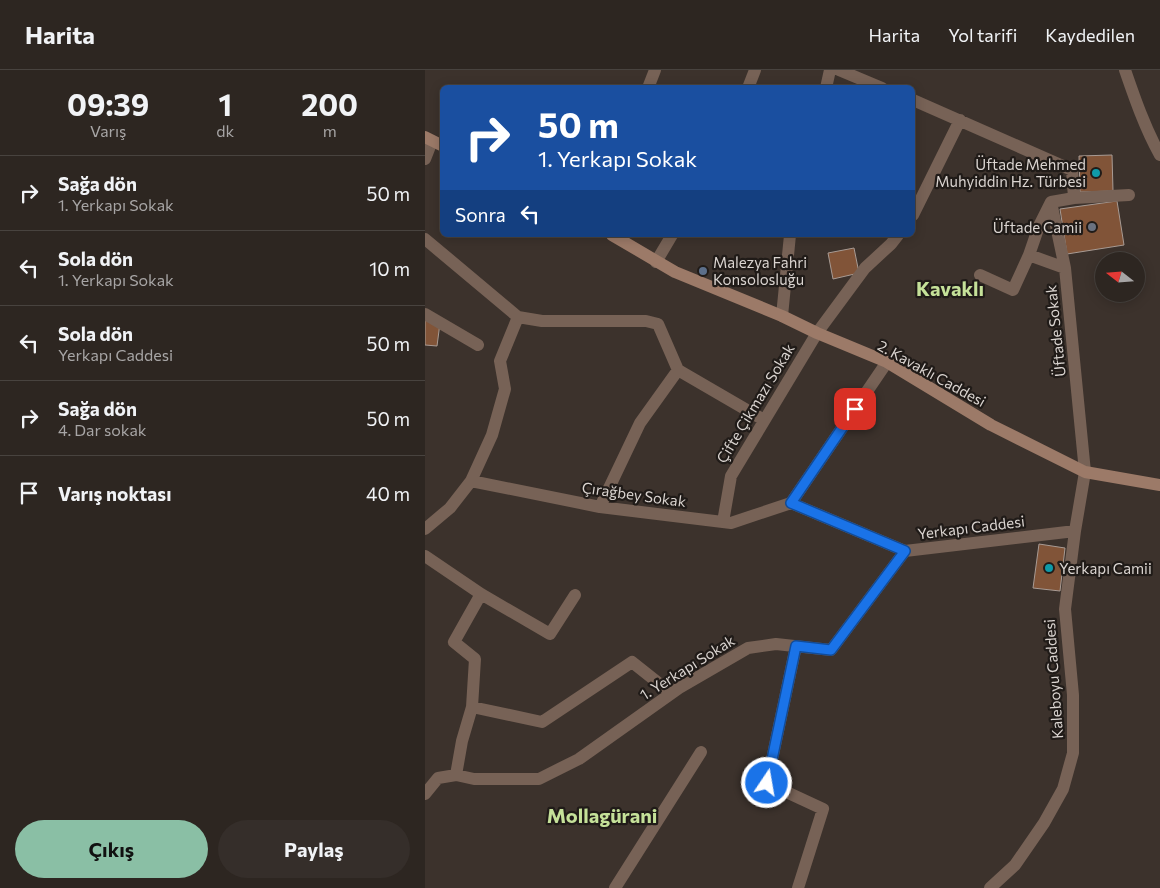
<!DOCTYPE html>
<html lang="tr">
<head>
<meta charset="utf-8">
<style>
	:root { --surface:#2d2621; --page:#352e2a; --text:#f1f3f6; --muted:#a7a5a5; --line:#48433f; --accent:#8abfa5 }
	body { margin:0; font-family:Commissioner,sans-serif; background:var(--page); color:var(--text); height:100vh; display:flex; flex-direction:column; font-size:19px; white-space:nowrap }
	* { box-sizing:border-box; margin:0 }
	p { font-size:16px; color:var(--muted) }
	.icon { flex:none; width:28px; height:28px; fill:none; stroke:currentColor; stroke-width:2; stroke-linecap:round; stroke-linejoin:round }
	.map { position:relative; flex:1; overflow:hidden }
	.details { display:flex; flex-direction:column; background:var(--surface); width:425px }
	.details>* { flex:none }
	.guide { position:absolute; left:15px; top:15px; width:475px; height:152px; border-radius:8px; box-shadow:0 2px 12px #0003,0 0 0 1px var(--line); background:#1a4fa0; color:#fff; overflow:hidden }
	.needle { width:32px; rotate:287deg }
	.fabs { position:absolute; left:670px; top:182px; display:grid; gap:10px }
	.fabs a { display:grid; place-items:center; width:50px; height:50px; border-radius:50%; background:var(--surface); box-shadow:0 2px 12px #0003,0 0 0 1px var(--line); font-size:25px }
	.pin { position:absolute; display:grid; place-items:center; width:42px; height:42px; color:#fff; margin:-21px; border-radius:10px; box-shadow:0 2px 8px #0006 }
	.me { position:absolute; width:55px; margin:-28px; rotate:12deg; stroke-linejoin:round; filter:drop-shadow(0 0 4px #0008) }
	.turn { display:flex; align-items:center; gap:18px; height:105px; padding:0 15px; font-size:22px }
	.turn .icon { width:65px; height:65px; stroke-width:2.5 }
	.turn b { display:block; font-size:35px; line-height:42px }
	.then { display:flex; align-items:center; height:48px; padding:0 15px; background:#0003; gap:10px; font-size:19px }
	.eta { display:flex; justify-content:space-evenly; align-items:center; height:85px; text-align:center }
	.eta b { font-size:30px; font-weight:700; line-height:35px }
	.primary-button { display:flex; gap:10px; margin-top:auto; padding:10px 15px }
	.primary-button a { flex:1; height:58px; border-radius:30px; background:var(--accent); color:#111; font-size:20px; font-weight:700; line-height:58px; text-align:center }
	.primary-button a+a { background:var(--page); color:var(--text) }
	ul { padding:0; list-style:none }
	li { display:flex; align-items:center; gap:15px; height:75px; padding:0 15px; border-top:1px solid var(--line) }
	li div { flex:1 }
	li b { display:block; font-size:19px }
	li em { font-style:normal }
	header { display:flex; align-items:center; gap:30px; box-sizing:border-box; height:70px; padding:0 25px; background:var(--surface); border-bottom:1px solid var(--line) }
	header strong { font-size:24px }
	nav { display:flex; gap:28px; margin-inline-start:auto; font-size:18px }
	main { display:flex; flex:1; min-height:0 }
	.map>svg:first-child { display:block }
	.building { fill:#815438; stroke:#a89b94 }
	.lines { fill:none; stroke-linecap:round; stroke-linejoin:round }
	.street { stroke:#776256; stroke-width:12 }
	.secondary { stroke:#9c7a68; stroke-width:12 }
	.route-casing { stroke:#114b97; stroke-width:12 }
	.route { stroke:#1a73e8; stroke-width:9 }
	.culture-dot { fill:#0f9aa8; stroke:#201b18; stroke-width:2 }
	.worship-dot { fill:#6b7280; stroke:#201b18; stroke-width:2 }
	.service-dot { fill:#5c6f8a; stroke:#201b18; stroke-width:2 }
	.labels { text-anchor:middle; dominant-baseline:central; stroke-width:4.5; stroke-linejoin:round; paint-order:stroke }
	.poi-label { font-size:15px; fill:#dad4d0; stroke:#201b18; text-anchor:end }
	.street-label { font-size:15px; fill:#dad4d0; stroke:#201b18 }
	.district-label { font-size:20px; font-weight:bold; fill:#c5e199; stroke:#201b18 }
</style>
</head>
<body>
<header>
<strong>Harita</strong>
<nav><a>Harita</a><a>Yol tarifi</a><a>Kaydedilen</a></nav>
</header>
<main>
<section class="details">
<div class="eta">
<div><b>09:39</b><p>Varış</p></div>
<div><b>1</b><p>dk</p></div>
<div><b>200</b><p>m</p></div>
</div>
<ul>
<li><svg class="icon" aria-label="right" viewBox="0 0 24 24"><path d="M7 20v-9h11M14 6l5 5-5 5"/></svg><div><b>Sağa dön</b><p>1. Yerkapı Sokak</p></div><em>50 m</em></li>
<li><svg class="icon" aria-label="left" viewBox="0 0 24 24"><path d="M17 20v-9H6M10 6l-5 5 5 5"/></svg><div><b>Sola dön</b><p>1. Yerkapı Sokak</p></div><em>10 m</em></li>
<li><svg class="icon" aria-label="left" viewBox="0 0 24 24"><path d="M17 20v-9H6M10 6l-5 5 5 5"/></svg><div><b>Sola dön</b><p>Yerkapı Caddesi</p></div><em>50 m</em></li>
<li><svg class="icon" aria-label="right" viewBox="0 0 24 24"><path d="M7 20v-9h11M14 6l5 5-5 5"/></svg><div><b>Sağa dön</b><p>4. Dar sokak</p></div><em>50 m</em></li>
<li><svg class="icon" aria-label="arrive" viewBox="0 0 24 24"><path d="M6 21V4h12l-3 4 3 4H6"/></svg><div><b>Varış noktası</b></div><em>40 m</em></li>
</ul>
<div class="primary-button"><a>Çıkış</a><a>Paylaş</a></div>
</section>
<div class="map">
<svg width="735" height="818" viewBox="0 0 735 818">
	<rect width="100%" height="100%" fill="#3c322c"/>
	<!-- building -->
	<path class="building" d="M 687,85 L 688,121 L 655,122 L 654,86 Z
		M 692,131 L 699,175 L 642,184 L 635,139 Z
		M 429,178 L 434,203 L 408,209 L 403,183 Z
		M 0,250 L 15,253 L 12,276 L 0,275 Z
		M 614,474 L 640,478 L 635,521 L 608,518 Z"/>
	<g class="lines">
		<!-- street -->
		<path class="street" d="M 414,0 L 457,18
			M 700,0 C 710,29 720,58 735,85
			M 223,18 L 230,0
			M 323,18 L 330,0
			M 401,18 L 405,0
			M 488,30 L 647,100 L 649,128 L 704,125
			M 0,89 L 7,71
			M 488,145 L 535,50
			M 0,169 L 93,247 L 117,251 L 221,251 L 233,254 L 253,300 L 215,353 L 175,437
			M 604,185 L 614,156 L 626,132
			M 231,192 L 247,165
			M 640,198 L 626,132 L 649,128
			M 555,205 L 588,220 L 604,185 L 640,198 L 660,402 L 650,461 L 640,539 L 648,625 L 648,683 L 638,719 L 619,753 L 590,795 L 565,818
			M 0,244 L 53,275
			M 357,246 L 365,165
			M 253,300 L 339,350
			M 46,411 L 175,437 L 306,453 L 366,433
			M 366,433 L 480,481 L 650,461
			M 366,433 L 462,292
			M 298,452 L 306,406 L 392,263 L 440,198 L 466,174 L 473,165
			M 0,459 L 25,438 L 46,411 L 67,365 L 80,319 L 75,291 L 93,247
			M 0,486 L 56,524 L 125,564 L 150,525
			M 371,576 L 342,713 L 398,739 L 373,818
			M 47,637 L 117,652 L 207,592 L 246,623
			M 31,705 L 37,671 L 47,637 L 50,589 L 29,572 L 56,524
			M 0,724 L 13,708 L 31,705 L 49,709 L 114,709 L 154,689 L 254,618 L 323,578 L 351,574 L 406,580 L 480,481
			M 190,818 L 276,682"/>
		<!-- secondary -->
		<path class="secondary" d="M 0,67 L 18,76
			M 187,165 L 250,202 L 357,246 L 392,263 L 462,292 L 566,355 L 660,402 L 735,415"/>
	</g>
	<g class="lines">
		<defs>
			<path id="route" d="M 342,713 L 371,576 L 406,580 L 480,481 L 366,433 L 430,339"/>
		</defs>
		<!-- route casing -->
		<use href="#route" class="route-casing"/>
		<!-- route -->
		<use href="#route" class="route"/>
	</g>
	<!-- markers -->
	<g class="culture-dot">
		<circle cx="671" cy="103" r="5"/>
		<circle cx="624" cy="498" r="5"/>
	</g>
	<circle class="worship-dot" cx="667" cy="157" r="5"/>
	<circle class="service-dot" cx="278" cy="201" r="5"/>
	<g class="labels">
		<!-- poi labels -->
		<g class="poi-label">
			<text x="661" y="94">Üftade Mehmed<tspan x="661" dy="17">Muhyiddin Hz. Türbesi</tspan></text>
			<text x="657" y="157">Üftade Camii</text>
			<text x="288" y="192" text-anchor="start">Malezya Fahri<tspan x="288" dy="17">Konsolosluğu</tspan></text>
			<text x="634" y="498" text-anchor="start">Yerkapı Camii</text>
		</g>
		<!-- street labels -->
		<g class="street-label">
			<text transform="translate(630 261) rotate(-96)">Üftade Sokak</text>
			<text transform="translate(507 303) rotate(29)">2. Kavaklı Caddesi</text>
			<text transform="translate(330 333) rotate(-59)">Çifte Çikmazı Sokak</text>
			<text transform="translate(209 424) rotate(8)">Çırağbey Sokak</text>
			<text transform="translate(546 457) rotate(-7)">Yerkapı Caddesi</text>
			<text transform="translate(262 597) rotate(-32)">1. Yerkapı Sokak</text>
			<text transform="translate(628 609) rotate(-94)">Kaleboyu Caddesi</text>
		</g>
		<!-- district labels -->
		<g class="district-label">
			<text x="525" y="218">Kavaklı</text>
			<text x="177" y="745">Mollagürani</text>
		</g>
	</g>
</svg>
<div class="fabs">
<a><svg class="needle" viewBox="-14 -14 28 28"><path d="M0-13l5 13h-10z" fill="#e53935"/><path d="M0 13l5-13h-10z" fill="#a7a5a5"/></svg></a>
</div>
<div class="pin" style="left:430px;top:339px;background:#d93025"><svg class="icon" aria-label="arrive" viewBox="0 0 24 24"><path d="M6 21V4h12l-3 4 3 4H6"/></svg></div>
<svg class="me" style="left:342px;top:713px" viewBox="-20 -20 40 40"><circle r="17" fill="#1a73e8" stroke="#fff" stroke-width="3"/><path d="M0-11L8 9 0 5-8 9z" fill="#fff"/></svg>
<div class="guide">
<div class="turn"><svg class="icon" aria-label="right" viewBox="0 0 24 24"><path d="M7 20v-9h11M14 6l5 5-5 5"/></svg><div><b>50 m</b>1. Yerkapı Sokak</div></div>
<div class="then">Sonra<svg class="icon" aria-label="left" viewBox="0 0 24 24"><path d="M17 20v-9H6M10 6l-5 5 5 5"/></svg></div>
</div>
</div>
</main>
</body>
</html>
